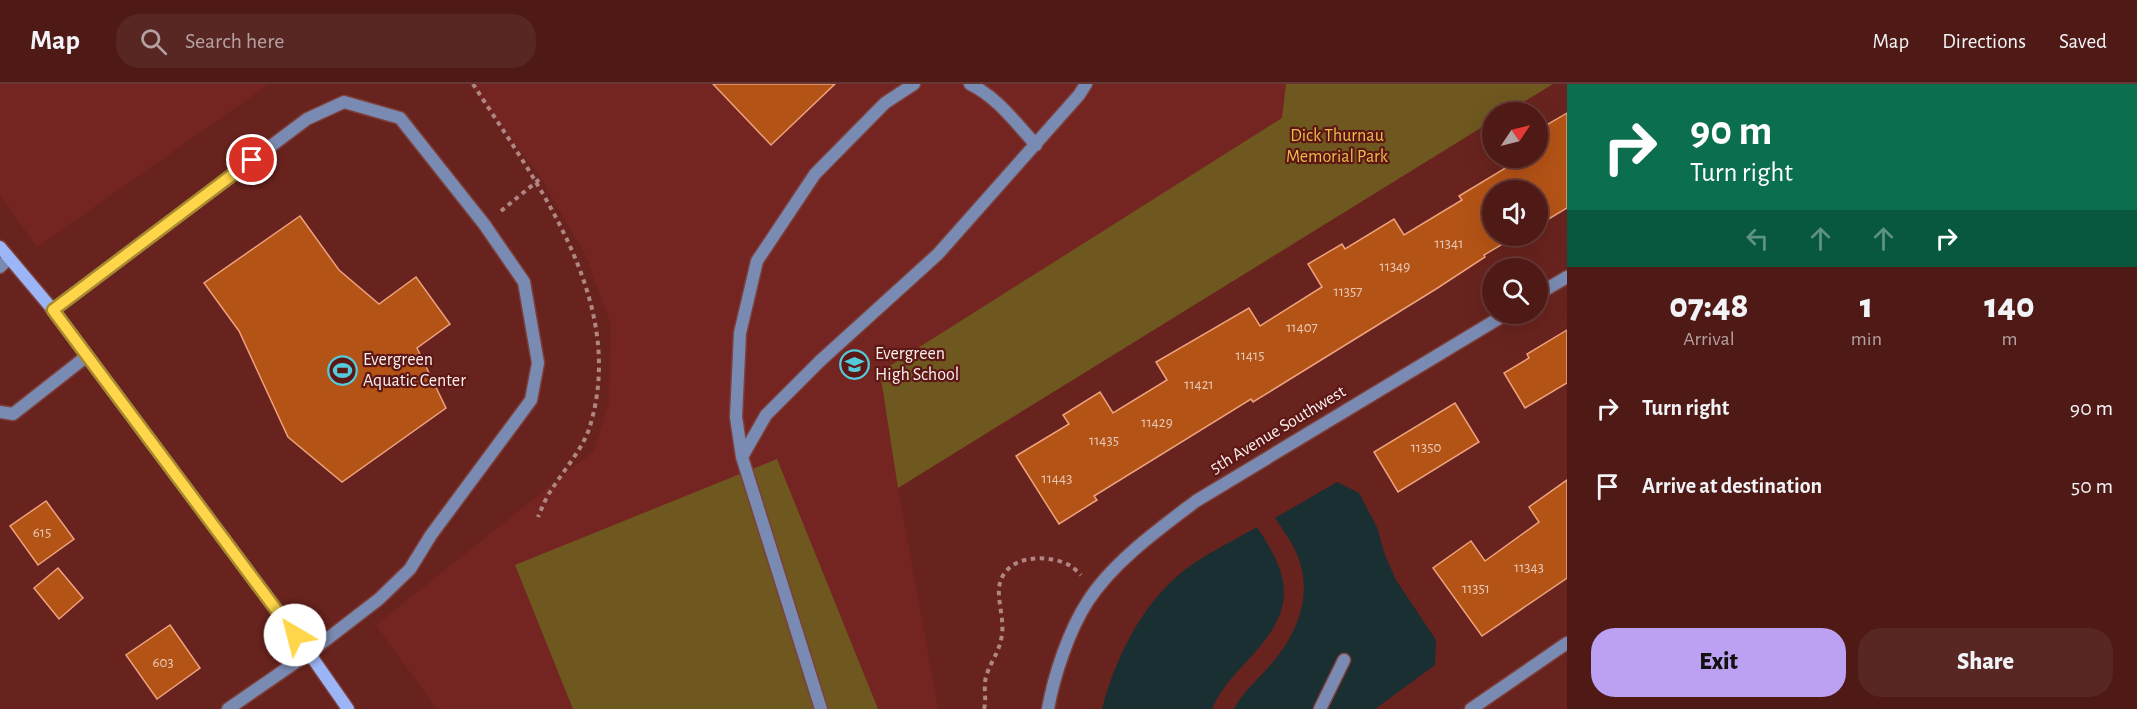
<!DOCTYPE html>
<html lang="en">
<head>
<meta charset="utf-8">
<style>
	:root { --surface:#4f1a16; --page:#592723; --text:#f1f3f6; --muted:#b3a1a1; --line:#663835; --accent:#bca0f2 }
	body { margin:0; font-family:"Alegreya Sans",sans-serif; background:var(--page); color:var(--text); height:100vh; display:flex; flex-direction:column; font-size:22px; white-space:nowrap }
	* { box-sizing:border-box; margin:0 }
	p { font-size:20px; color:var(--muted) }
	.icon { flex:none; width:33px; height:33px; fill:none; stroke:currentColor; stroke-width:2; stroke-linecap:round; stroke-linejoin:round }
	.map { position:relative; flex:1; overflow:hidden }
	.details { display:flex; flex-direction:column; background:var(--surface); width:570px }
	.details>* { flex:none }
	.guide { background:#0b6e4f; color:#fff; overflow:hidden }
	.needle { width:39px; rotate:55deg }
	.buttons { position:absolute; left:1482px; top:18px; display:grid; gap:12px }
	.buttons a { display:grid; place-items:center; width:66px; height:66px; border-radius:50%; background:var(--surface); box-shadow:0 6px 24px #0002,0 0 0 2px var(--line); font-size:30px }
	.pin { position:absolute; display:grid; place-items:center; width:51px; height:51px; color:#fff; margin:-26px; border:3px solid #fff; border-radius:50%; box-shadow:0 2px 6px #0007 }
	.me { position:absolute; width:66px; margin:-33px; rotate:323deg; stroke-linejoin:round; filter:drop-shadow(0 0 4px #0008) }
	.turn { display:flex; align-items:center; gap:21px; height:126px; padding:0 24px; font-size:27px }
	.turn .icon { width:78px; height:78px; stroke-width:2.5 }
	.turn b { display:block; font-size:42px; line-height:51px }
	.lanes { display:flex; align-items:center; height:57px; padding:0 24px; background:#0003; justify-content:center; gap:30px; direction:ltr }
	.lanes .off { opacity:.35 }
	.eta { display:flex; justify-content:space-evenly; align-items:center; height:102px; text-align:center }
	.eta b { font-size:36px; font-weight:800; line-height:42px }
	.cta { display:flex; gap:12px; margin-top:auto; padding:12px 24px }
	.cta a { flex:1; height:69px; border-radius:24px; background:var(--accent); color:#111; font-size:24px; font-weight:800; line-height:69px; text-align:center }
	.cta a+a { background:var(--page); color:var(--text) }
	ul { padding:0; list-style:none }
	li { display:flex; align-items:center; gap:18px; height:78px; padding:0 24px }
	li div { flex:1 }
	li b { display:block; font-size:22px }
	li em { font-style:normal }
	header { display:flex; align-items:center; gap:36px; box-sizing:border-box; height:84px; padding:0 30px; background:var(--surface); border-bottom:2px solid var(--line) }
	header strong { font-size:28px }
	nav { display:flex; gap:33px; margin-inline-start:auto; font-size:21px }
	.search { width:420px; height:54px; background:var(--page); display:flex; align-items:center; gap:15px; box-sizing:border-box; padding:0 21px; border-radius:24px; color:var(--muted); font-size:22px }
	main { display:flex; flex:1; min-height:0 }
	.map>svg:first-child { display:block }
	.built { fill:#752521 }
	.green { fill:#6f581f }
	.water { fill:#192f32 }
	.building { fill:#b45316; stroke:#eda27d; stroke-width:1.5 }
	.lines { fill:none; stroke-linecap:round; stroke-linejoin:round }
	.lane-casing { stroke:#7d403b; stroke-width:15 }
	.street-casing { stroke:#7d403b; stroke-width:15 }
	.secondary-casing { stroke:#7d403b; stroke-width:15 }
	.path { stroke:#af8683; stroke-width:4; stroke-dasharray:4.5 4.5; stroke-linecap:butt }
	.lane { stroke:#7a8bb3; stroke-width:12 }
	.street { stroke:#7a8bb3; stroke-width:12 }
	.secondary { stroke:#9bb5f6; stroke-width:12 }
	.route-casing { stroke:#a68a30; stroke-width:15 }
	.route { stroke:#ffd54a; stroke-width:10 }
	.labels { text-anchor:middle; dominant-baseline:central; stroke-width:4.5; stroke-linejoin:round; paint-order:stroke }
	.number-label { font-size:15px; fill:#e8c9b8 }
	.park-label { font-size:18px; fill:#eabd4b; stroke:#5d1714 }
	.poi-label { font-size:18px; fill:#f9f0ee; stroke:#5d1714; text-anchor:start }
	.street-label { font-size:18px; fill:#f9f0ee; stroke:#5d1714 }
</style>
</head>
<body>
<header>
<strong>Map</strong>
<div class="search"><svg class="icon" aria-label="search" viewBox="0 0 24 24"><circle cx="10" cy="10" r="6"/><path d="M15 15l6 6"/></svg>Search here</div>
<nav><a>Map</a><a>Directions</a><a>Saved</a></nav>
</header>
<main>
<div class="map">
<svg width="1567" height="625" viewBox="0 0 1567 625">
	<rect width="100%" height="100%" fill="#69231e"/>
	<!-- built -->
	<path class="built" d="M 0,0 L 269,0 L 37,163 L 0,111 Z
		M 469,0 L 1553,0 L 1507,28 L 1492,28 L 1492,37 L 898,404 L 938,625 L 437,625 L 376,541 L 594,367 L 609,319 L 611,241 L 586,172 L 541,94 Z"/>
	<!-- green -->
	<path class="green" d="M 1286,0 L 1553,0 L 1507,28 L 1492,28 L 1492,37 L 898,404 L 880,288 L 1282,34 Z
		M 777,375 L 878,625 L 573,625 L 515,481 Z"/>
	<!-- water -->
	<path class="water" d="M 1337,398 L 1359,409 L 1377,443 L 1385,471 L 1396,496 L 1436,556 L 1435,581 L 1375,625 L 1234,625 C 1243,607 1259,595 1272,579 C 1297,550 1313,511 1298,473 C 1293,459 1283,446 1275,434 Z
		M 1257,443 C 1288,490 1298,520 1256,567 C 1240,586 1222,601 1212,625 L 1102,625 C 1116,573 1140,523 1182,488 C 1203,471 1233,457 1257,443 Z"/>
	<!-- building -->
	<path class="building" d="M 713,0 L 835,0 L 771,61 Z
		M 1567,29 L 1567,124 L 1547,136 L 1545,134 L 1538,138 L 1538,106 L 1492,106 L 1492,152 L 1516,152 L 1484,171 L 1485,173 L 1436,205 L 1253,318 L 1251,315 L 1094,412 L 1097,416 L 1059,440 L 1016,372 L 1069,340 L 1063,331 L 1100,308 L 1113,329 L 1167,296 L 1156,278 L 1249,224 L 1260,242 L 1322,203 L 1308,180 L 1342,160 L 1345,165 L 1394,135 L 1404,151 L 1462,116 L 1459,112 L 1522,74 L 1538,74 L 1538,46 Z
		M 300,132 L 339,186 L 379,220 L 416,193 L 450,240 L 417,264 L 446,324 L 342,398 L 288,353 L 239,247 L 204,199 Z
		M 1567,246 L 1567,299 L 1525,324 L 1504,289 L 1529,274 L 1527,270 Z
		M 1455,319 L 1479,358 L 1398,408 L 1374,368 Z
		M 1567,396 L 1567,494 L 1482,552 L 1433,484 L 1471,457 L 1485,477 L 1539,438 L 1529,423 Z
		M 46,417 L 74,455 L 38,481 L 10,442 Z
		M 58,484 L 83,514 L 59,535 L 34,504 Z
		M 170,541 L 200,584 L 157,615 L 126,571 Z"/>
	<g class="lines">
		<defs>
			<path id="lane" d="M 970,0 C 997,13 1016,39 1036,61
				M 53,226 L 307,35 L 344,18 L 400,34 L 484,140 L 524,198 L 538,279 L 531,316 L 431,451 L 410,485 L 379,515 L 309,569
				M 0,328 L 13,330 L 87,272
				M 742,373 L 736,333 L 740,249 L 757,177 L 815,90 L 885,19 L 914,0
				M 821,625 L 742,373 L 766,331 L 820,277 L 938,170 L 1079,11 L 1086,0
				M 1320,625 L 1344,576"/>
			<path id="street" d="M 0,183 L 9,174
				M 1538,210 L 1567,193
				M 228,625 L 309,569
				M 1048,625 C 1054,591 1069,546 1088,517 C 1113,478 1159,445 1196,417 L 1506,230
				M 1471,625 L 1567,559"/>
			<path id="secondary" d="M 0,163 L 53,226 L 309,569 L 348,625"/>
		</defs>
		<!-- lane casing -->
		<use href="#lane" class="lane-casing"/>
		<!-- street casing -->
		<use href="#street" class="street-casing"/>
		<!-- secondary casing -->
		<use href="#secondary" class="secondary-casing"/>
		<!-- path -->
		<path class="path" d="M 473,0 C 537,100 628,217 590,342 C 584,363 564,386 552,405 C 546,413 542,424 538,433
			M 501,127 L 541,94
			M 984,625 C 987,615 983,603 986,593 C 990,578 1000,568 1002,550 C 1004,535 998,519 999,504 C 1003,470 1048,469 1071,482 C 1074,484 1078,488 1081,491"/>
		<!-- lane -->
		<use href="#lane" class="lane"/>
		<!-- street -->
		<use href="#street" class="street"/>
		<!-- secondary -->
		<use href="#secondary" class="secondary"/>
	</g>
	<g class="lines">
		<defs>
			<path id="route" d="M 252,76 L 53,226 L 295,551"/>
		</defs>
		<!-- route casing -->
		<use href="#route" class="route-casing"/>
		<!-- route -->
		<use href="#route" class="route"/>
	</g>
	<!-- icons -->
	<defs>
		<symbol id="school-ring" viewBox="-11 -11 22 22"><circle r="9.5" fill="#5d1714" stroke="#53cbda" stroke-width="1.5"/><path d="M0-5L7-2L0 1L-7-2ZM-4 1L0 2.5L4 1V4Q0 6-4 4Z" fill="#53cbda"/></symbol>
		<symbol id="stadium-ring" viewBox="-11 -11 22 22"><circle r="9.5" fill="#5d1714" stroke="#53cbda" stroke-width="1.5"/><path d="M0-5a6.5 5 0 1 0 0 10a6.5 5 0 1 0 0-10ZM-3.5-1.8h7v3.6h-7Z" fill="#53cbda"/></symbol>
	</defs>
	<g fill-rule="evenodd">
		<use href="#school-ring" x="838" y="264" width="33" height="33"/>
		<use href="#stadium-ring" x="326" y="270" width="33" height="33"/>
	</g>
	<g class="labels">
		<!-- number labels -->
		<g class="number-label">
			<text x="1449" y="159">11341</text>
			<text x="1395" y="182">11349</text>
			<text x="1348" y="207">11357</text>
			<text x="1302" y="243">11407</text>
			<text x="1250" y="271">11415</text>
			<text x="1199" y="300">11421</text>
			<text x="1157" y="338">11429</text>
			<text x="1104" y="356">11435</text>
			<text x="1426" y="363">11350</text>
			<text x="1057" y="394">11443</text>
			<text x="42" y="448">615</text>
			<text x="1529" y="483">11343</text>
			<text x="1476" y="504">11351</text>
			<text x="163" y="578">603</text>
		</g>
		<!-- park labels -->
		<g class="park-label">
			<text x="1337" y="52">Dick Thurnau<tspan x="1337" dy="21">Memorial Park</tspan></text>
		</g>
		<!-- poi labels -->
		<g class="poi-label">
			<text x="875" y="270">Evergreen<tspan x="875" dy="21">High School</tspan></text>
			<text x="363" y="276">Evergreen<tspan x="363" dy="21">Aquatic Center</tspan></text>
		</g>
		<!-- street labels -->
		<g class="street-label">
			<text transform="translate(1278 346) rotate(-31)">5th Avenue Southwest</text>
		</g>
	</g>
</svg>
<div class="buttons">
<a><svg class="needle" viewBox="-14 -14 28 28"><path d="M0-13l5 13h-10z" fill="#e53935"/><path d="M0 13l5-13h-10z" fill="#b3a1a1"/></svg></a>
<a><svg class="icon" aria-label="sound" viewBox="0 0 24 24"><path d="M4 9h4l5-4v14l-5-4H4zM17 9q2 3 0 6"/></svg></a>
<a><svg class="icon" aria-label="search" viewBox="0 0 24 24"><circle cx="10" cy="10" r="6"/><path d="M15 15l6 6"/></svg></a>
</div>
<div class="pin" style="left:252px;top:76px;background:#d93025"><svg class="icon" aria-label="arrive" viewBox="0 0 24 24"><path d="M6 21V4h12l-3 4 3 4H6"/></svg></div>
<svg class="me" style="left:295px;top:551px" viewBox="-20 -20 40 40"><circle r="19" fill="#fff"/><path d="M0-13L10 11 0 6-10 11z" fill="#ffd54a"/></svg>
</div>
<section class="details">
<div class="guide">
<div class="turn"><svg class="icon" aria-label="right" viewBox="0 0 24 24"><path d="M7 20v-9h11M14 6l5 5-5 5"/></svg><div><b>90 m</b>Turn right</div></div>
<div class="lanes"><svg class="icon off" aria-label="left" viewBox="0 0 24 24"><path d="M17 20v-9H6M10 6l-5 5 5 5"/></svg><svg class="icon off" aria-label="ahead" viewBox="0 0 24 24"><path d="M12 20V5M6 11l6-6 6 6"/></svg><svg class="icon off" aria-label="ahead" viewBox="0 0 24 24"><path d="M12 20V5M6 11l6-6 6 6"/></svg><svg class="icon" aria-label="right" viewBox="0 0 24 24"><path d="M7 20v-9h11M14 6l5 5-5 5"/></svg></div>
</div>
<div class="eta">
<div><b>07:48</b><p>Arrival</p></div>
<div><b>1</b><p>min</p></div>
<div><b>140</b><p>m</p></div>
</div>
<ul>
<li><svg class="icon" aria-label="right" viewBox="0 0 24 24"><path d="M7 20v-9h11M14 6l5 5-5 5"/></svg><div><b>Turn right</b></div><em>90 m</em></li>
<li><svg class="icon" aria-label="arrive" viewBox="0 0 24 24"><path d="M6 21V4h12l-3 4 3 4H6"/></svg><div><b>Arrive at destination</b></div><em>50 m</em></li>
</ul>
<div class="cta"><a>Exit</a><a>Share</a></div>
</section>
</main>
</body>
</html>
